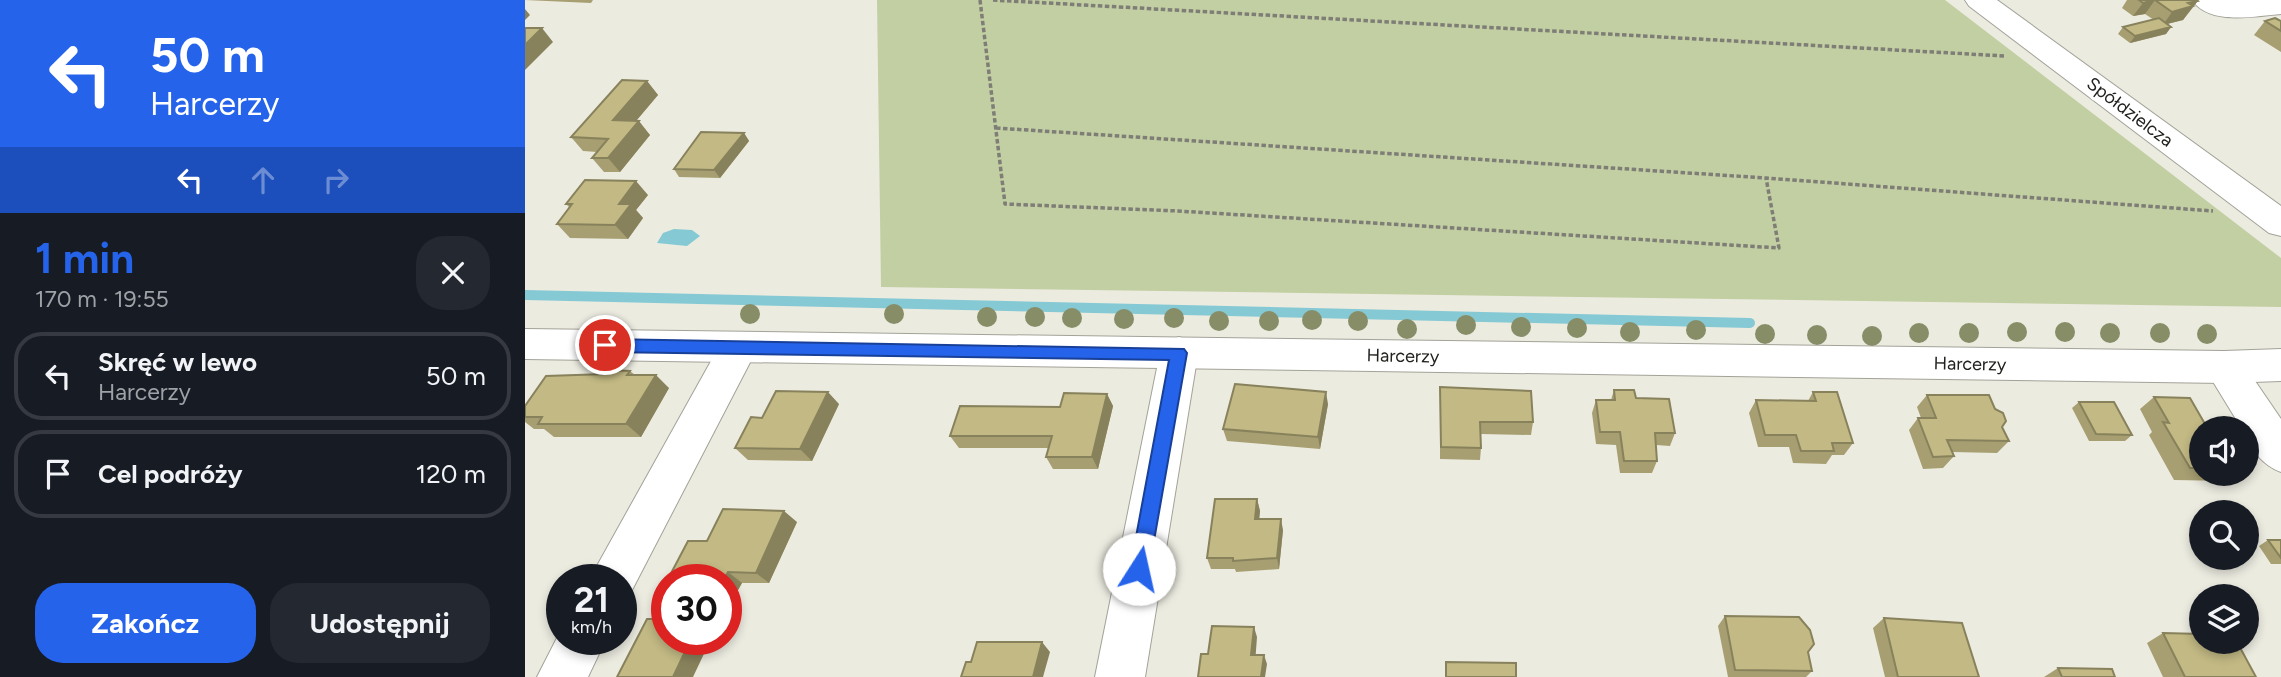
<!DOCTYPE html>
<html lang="pl">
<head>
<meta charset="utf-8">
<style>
	:root { --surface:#171b24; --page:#242831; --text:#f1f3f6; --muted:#9ea1a6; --line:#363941; --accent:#2563eb }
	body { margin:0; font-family:Figtree,sans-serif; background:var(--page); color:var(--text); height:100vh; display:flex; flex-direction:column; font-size:26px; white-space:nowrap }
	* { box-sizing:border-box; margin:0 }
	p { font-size:23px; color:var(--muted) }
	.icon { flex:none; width:38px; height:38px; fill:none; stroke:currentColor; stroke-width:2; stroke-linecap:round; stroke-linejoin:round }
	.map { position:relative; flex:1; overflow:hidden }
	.details { display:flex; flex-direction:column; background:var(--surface); width:525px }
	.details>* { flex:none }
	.banner { background:#2563eb; color:#fff; overflow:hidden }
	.controls { position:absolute; left:1664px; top:416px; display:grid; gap:14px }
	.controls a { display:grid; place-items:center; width:70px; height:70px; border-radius:50%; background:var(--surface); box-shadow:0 4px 10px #0003; font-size:35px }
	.speed { position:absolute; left:21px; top:564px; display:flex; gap:14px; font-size:35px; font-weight:700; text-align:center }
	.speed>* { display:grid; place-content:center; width:91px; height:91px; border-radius:50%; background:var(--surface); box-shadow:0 4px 10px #0003; line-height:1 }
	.speed small { font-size:18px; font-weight:400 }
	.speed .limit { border:10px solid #d22; background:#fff; color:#111 }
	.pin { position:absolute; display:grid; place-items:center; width:60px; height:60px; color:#fff; margin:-30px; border:4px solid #fff; border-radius:50%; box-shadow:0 2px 7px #0007 }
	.me { position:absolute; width:77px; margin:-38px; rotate:10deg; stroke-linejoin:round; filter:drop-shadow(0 0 5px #0008) }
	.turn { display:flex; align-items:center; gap:24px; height:147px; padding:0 35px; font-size:32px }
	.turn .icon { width:91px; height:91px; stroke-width:2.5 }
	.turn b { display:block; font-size:49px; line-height:60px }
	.lanes { display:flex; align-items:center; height:66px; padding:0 35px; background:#0003; justify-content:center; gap:35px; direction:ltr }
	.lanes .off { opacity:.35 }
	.round { display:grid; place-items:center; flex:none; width:74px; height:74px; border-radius:28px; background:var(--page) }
	.summary { display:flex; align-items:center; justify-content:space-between; height:119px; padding:0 35px }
	h1 { font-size:42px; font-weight:700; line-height:52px; color:var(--accent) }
	.primary-button { display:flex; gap:14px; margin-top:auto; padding:14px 35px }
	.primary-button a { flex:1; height:80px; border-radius:28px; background:var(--accent); color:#fff; font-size:28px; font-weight:700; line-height:80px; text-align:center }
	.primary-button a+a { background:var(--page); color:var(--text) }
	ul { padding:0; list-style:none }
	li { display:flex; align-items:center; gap:21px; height:88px; margin:0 14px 10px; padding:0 21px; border:4px solid var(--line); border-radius:28px }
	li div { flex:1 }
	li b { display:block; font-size:26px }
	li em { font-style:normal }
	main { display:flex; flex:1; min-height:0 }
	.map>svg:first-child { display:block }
	.green { fill:#c2cfa2 }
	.water { fill:#85c9d4 }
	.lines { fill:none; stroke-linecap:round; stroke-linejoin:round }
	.stream { stroke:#85c9d4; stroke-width:10 }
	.street-casing { stroke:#a3a298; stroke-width:2 }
	.secondary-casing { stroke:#a3a298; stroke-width:2 }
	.path { stroke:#7e7d76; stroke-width:3.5; stroke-dasharray:4.5 2.5; stroke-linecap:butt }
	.street { fill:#fff; fill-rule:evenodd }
	.secondary { fill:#fff; fill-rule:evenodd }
	.tree { fill:#878d67 }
	.wall { fill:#a79f72 }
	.shaded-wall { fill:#88825c }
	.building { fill:#c2b984; stroke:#88825c; stroke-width:2 }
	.route { fill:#2563eb; stroke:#184099; stroke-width:2 }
	.labels { text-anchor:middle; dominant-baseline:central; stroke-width:6; stroke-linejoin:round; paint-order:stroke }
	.street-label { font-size:18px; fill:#21211d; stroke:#fff }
</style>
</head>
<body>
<main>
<section class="details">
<div class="banner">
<div class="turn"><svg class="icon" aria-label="left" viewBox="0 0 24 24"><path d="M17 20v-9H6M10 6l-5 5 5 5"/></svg><div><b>50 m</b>Harcerzy</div></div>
<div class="lanes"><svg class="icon" aria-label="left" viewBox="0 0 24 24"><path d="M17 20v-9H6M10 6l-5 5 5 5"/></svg><svg class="icon off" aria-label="ahead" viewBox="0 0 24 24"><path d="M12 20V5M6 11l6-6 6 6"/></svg><svg class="icon off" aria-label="right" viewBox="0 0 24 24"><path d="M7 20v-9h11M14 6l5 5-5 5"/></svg></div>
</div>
<div class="summary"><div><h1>1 min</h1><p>170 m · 19:55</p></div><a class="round"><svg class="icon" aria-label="close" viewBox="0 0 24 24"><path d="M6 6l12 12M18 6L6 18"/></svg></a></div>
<ul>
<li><svg class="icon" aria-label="left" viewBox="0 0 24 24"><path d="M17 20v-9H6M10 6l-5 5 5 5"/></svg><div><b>Skręć w lewo</b><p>Harcerzy</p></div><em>50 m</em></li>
<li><svg class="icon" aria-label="arrive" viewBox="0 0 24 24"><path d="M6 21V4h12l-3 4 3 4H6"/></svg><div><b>Cel podróży</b></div><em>120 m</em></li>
</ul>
<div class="primary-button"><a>Zakończ</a><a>Udostępnij</a></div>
</section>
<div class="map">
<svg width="1756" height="677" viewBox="0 0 1756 677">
	<rect width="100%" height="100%" fill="#ecebe0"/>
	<!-- green -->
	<path class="green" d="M 352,0 L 1420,0 L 1756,258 L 1756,307 L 356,287 Z"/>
	<!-- water -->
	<path class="water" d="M 149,229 L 167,230 L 175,236 L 162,246 L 132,243 L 138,233 Z"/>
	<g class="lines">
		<!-- stream -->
		<path class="stream" d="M 0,295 L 1225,323"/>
		<defs>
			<path id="street" d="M 1667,0 L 1756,0 L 1756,14 C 1730,16 1685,26 1667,0 Z
				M 214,332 L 228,336 L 233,347 L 105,594 L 96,598 L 96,579 L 66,579 L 73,564 L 200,336 Z
				M 654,337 L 668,342 L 673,353 L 620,677 L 570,677 L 635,353 L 640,342 Z
				M 1699,351 L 1713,356 L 1756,419 L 1756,472 C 1739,466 1722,448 1722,429 L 1717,429 L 1679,367 L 1685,356 Z
				M 37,628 L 37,639 L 81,639 L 63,677 L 12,677 Z"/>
			<path id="secondary" d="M 1440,0 L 1472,0 L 1756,206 L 1756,236 L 1744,233 L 1444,6 Z
				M 0,329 L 1699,351 L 1756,349 L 1756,381 L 1699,383 L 0,359 Z"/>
		</defs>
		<!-- street casing -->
		<use href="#street" class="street-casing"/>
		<!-- secondary casing -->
		<use href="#secondary" class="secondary-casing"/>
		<!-- path -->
		<path class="path" d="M 455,0 L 480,204 L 653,211 L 1254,248 L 1241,178
			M 468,0 L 1480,56
			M 471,128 L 1241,178 L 1688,211"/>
		<!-- street -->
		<use href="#street" class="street"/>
		<!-- secondary -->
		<use href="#secondary" class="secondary"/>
	</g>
	<!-- trees -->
	<g class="tree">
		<circle cx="225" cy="314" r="10"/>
		<circle cx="369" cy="314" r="10"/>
		<circle cx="462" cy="317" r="10"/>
		<circle cx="510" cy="317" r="10"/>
		<circle cx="547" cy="318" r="10"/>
		<circle cx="649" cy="318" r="10"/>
		<circle cx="599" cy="319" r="10"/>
		<circle cx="787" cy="320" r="10"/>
		<circle cx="694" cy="321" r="10"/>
		<circle cx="744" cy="321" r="10"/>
		<circle cx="833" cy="321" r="10"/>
		<circle cx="941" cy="325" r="10"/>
		<circle cx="996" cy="327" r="10"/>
		<circle cx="1052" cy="328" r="10"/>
		<circle cx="882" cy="329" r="10"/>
		<circle cx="1171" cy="330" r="10"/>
		<circle cx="1105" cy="332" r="10"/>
		<circle cx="1492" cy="332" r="10"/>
		<circle cx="1540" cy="332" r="10"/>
		<circle cx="1394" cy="333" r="10"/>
		<circle cx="1444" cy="333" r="10"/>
		<circle cx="1585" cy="333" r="10"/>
		<circle cx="1635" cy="333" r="10"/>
		<circle cx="1240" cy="334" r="10"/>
		<circle cx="1682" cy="334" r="10"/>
		<circle cx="1292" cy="335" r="10"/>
		<circle cx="1347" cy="336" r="10"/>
	</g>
	<!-- wall -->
	<path class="wall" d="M 0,0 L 68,0 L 66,3 Z
		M 1602,0 L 1672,0 L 1658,20 L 1642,24 L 1646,27 L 1641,34 L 1605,43 L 1593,34 L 1598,27 L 1629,20 L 1620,14 L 1608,16 L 1597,8 Z
		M 1740,21 L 1756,21 L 1756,52 L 1729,35 Z
		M 122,81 L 133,95 L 111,121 L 125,135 L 95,172 L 79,172 L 67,158 L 72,152 L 58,151 L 46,137 Z
		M 219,133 L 224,141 L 195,178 L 154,177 L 149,169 Z
		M 123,195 L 111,210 L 118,218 L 103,239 L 45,238 L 32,224 L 45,208 L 41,204 Z
		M 105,371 L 110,375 L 144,388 L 116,437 L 29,437 L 19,429 L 9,429 L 0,422 L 0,406 L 81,374 Z
		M 915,387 L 1008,422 L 1006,435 L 956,434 L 956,448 L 955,460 L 915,459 Z
		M 1089,390 L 1111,398 L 1150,433 L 1145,446 L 1131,445 L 1132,461 L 1127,473 L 1095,473 L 1091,445 L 1071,444 L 1067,413 L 1071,400 L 1086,400 Z
		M 1288,392 L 1328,443 L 1319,455 L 1307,455 L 1301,464 L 1268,463 L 1264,447 L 1233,447 L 1224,413 L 1231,400 L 1283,401 Z
		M 582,394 L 588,406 L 573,469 L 528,469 L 521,457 L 523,448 L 434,448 L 425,436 Z
		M 1402,395 L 1477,427 L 1484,441 L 1472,453 L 1427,452 L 1429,456 L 1418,468 L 1398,469 L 1384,430 L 1393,418 L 1396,418 L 1392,407 Z
		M 1629,397 L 1676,429 L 1676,474 L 1711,474 L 1702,481 L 1649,480 L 1624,435 L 1627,432 L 1615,409 Z
		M 1554,402 L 1607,435 L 1600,441 L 1564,441 L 1547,408 Z
		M 314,404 L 287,461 L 223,460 L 210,448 L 237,418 Z
		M 803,404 L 795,449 L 702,441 L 698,429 Z
		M 732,499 L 735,511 L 734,519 L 758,530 L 754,569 L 711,572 L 710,569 L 686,569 L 682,558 Z
		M 272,522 L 244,583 L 217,583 L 213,590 L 201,590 L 201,579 L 182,541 Z
		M 1743,540 L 1756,540 L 1756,564 L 1746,564 L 1734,546 Z
		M 1200,616 L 1283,652 L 1287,671 L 1281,677 L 1203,677 L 1193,626 Z
		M 1359,618 L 1454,677 L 1360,677 L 1348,628 Z
		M 1638,633 L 1731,677 L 1638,677 L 1622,643 Z
		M 1533,668 L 1590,677 L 1519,677 Z"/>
	<!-- shaded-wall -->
	<path class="shaded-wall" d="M 1630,0 L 1620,14 L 1608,16 L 1618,3 Z
		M 1673,1 L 1658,20 L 1638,25 L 1647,12 L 1663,3 Z
		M 0,9 L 5,15 L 0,20 Z
		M 1646,27 L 1641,34 L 1605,43 L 1610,36 Z
		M 17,28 L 28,42 L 0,70 L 0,45 Z
		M 122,81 L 133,95 L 100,134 L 88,120 Z
		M 114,121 L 125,135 L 95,172 L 83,158 Z
		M 219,133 L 224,141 L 195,178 L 189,170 Z
		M 111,181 L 123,195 L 111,210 L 118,218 L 103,239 L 90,225 L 94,204 Z
		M 131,375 L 144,388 L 116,437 L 101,424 Z
		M 303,392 L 314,404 L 287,461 L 275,449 Z
		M 801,392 L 803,404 L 795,449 L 793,437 Z
		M 582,394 L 588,406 L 573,469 L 567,457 Z
		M 732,499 L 735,511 L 733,530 L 730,519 Z
		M 259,511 L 272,522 L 244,583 L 231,573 Z
		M 756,519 L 758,530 L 754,569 L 752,558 Z
		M 203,572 L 217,583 L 213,590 L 201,582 L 201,579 L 199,579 Z
		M 729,627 L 732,637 L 730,664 L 726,655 Z
		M 166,639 L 186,639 L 168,677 L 148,677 Z
		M 517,642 L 525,652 L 518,677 L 508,677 Z
		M 739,655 L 742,664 L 740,677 L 736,677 Z"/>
	<!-- building -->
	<path class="building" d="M 1614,0 L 1629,0 L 1618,3 Z
		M 1630,0 L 1672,0 L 1673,1 L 1663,3 L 1668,6 L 1647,12 Z
		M 1634,18 L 1646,27 L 1610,36 L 1598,27 Z
		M 1750,18 L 1756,21 L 1756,31 L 1740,21 Z
		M 0,28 L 17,28 L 0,45 Z
		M 97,80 L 122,81 L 88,120 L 114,121 L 83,158 L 67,158 L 83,139 L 46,137 Z
		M 176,132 L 219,133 L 189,170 L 149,169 Z
		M 60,180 L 111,181 L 94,204 L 106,204 L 90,225 L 32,224 L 47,204 L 41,204 Z
		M 83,370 L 105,371 L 102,375 L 131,375 L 101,424 L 13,424 L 17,417 L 0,417 L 0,406 L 21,376 L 81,374 Z
		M 710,384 L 801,392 L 793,437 L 698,429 Z
		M 915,387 L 1006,391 L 1008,422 L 955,422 L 956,448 L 916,447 Z
		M 1089,390 L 1109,390 L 1111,398 L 1144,399 L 1150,433 L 1130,433 L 1132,461 L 1099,461 L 1095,432 L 1075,432 L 1071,400 L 1090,400 Z
		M 251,391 L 303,392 L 275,449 L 210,448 L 226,417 L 237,418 Z
		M 1288,392 L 1312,392 L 1328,443 L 1307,443 L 1309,451 L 1276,451 L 1271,435 L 1240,435 L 1231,400 L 1291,401 Z
		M 539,393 L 582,394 L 567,457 L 521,457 L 527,436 L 425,436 L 435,406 L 535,407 Z
		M 1402,395 L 1464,395 L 1470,409 L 1478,413 L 1481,421 L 1477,427 L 1484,441 L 1422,440 L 1429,456 L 1408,457 L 1393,418 L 1411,418 Z
		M 1629,397 L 1665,398 L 1680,424 L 1691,423 L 1695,429 L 1676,429 L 1676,468 L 1665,468 L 1638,422 L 1644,423 Z
		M 1554,402 L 1589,402 L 1607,435 L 1571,434 Z
		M 690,499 L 732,499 L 730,519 L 756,519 L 752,558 L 708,561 L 708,558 L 682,558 Z
		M 198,509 L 259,511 L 231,573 L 203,572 L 199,579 L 143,579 L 163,541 L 182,541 Z
		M 1743,540 L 1756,540 L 1756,558 Z
		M 1200,616 L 1274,617 L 1285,630 L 1289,644 L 1283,652 L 1287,671 L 1210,670 Z
		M 1359,618 L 1437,623 L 1454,677 L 1373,677 Z
		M 122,619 L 142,619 L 142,639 L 166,639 L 148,677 L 92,677 Z
		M 687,626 L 729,627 L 726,655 L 739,655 L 736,677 L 673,677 L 676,654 L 683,654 Z
		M 1638,633 L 1676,634 L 1676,642 L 1712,642 L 1731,677 L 1660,677 Z
		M 452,642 L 517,642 L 508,677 L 436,677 L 441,662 L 446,662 Z
		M 921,662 L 991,663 L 991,677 L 921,677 Z
		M 1533,668 L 1587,669 L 1590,677 L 1537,677 Z"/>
	<!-- route -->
	<path class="route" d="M 80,339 L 659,349 L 662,353 L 624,569 L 621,575 L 614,578 L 608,575 L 605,569 L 644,360 L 80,352 L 72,345 Z"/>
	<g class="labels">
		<!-- street labels -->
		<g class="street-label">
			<text transform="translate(1605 112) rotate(37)">Spółdzielcza</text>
			<text transform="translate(878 356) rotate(1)">Harcerzy</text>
			<text transform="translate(1445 364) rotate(1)">Harcerzy</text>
		</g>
	</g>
</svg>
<div class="controls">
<a><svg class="icon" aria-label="sound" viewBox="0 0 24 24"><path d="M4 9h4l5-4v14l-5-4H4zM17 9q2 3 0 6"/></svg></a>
<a><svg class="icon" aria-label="search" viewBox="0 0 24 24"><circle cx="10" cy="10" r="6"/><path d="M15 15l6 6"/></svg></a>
<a><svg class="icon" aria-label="layers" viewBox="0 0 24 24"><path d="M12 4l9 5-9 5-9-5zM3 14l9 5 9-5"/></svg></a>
</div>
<div class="speed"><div>21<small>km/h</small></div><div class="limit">30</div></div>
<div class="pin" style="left:80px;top:345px;background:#d93025"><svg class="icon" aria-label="arrive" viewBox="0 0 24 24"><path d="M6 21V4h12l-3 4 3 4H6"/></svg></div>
<svg class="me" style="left:614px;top:569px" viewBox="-20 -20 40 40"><circle r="19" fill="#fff"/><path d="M0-13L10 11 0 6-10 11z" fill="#2563eb"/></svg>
</div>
</main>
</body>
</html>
